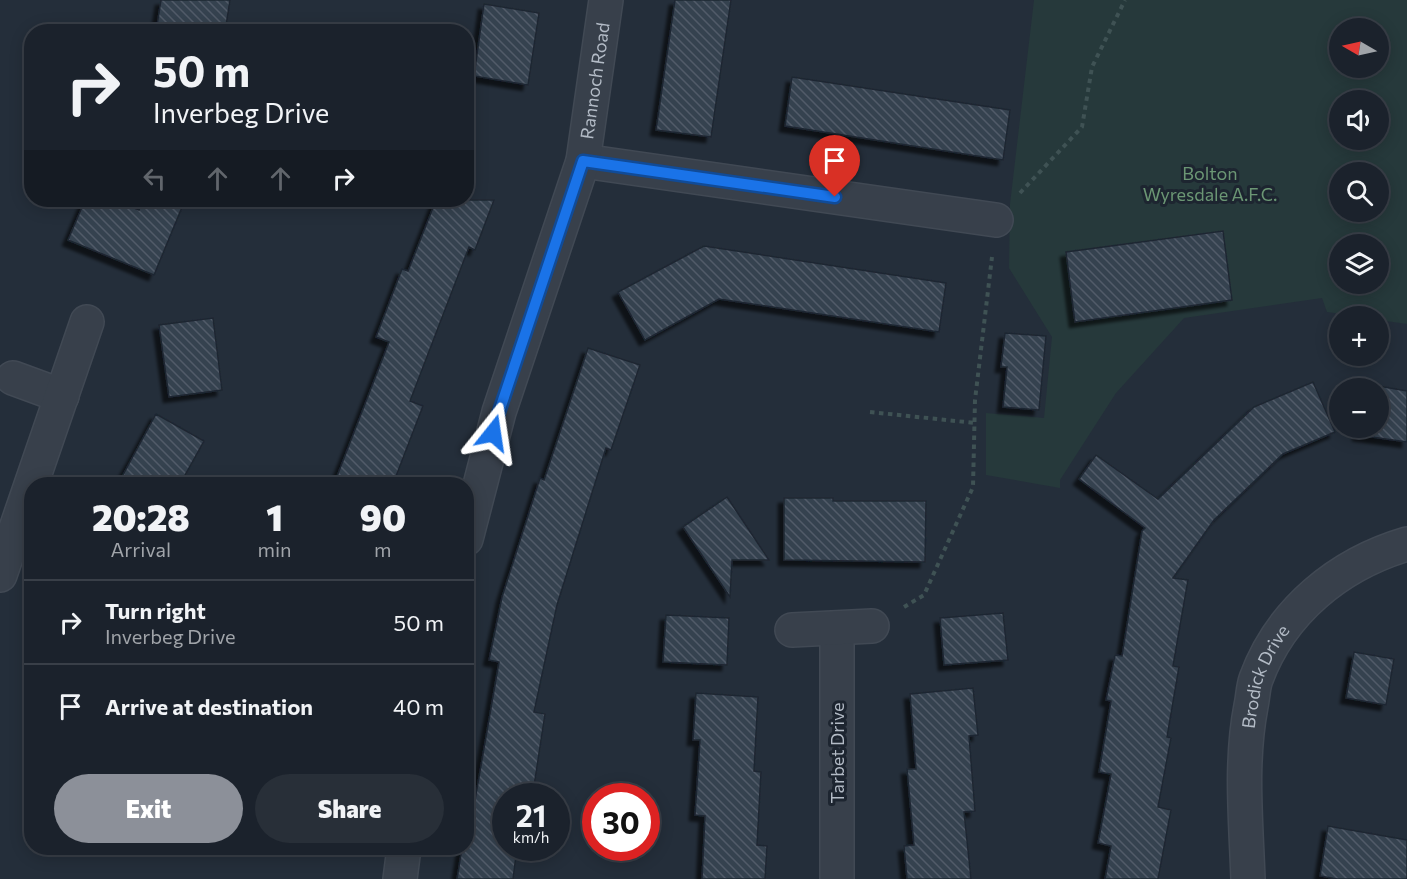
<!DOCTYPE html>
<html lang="en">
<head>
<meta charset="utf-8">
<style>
	:root { --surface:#1b222c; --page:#282f38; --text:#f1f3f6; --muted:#a0a4a9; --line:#393f48; --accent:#8c9099 }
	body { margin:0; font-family:Commissioner,sans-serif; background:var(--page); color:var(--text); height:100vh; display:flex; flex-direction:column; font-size:22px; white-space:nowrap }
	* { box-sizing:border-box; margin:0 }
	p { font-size:20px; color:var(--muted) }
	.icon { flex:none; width:33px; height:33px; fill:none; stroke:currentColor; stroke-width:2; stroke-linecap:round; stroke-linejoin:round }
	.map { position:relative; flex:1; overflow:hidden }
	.sheet { position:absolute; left:24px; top:477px; width:450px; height:378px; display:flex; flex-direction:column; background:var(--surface); border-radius:24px; box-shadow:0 3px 15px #0003,0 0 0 2px var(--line) }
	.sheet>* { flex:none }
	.banner { position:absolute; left:24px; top:24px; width:450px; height:183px; border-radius:24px; box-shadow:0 3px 15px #0003,0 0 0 2px var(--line); background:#1b222c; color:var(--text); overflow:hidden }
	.needle { width:39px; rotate:279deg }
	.fabs { position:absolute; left:1329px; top:18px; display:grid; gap:12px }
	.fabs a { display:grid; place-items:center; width:60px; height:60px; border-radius:50%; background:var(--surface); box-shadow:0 3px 15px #0003,0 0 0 2px var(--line); font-size:30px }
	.speed { position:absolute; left:492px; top:783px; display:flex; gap:12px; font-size:30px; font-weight:700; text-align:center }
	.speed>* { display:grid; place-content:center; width:78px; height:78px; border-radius:50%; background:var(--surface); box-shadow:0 3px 15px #0003,0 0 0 2px var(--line); line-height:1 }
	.speed small { font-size:15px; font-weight:400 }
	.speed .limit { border:9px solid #d22; background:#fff; color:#111 }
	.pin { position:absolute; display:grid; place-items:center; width:51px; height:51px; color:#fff; margin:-62px -26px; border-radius:50% 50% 50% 0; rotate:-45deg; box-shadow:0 0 6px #0007 }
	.pin .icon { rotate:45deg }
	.me { position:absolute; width:66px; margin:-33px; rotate:15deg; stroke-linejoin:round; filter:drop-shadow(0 0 4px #0008) }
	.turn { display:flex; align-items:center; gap:21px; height:126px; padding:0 30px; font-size:27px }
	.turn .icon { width:78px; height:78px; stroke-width:2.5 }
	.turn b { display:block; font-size:42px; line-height:51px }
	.lanes { display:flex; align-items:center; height:57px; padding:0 30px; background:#0003; justify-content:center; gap:30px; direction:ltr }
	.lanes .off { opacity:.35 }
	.eta { display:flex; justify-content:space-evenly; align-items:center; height:102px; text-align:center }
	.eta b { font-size:36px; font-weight:800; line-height:42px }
	.button { display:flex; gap:12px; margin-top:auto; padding:12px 30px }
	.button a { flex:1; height:69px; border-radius:36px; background:var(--accent); color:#fff; font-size:24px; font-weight:800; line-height:69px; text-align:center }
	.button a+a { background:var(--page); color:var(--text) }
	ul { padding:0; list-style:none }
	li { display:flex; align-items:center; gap:18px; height:84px; padding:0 30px; border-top:2px solid var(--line) }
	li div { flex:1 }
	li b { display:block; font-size:22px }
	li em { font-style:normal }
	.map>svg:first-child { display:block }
	.green { fill:#26393b; fill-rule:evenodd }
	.building { fill:url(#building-back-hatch); stroke:#1f2732; stroke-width:1.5; filter:url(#shadow) }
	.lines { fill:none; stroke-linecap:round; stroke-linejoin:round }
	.minor-casing { stroke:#414954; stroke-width:36 }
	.path { stroke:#3f5254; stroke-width:4; stroke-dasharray:4.5 4.5; stroke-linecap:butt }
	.minor { stroke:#38404b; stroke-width:33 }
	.route-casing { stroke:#114b97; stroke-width:15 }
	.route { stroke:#1a73e8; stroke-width:10 }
	.labels { text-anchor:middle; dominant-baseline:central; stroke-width:6; stroke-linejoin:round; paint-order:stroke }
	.street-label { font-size:18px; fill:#b3bbc6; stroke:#1d2530 }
	.park-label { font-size:18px; fill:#6b9674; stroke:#1d2530 }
</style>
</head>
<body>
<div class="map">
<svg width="1407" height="879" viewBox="0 0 1407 879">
	<defs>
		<pattern id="building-back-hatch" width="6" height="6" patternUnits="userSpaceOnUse" patternTransform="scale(1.5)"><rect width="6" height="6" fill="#364250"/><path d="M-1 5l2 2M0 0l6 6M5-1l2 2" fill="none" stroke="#515b68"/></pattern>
		<filter id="shadow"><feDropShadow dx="-5.5" dy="5.5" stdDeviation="1.5" flood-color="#0009"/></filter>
	</defs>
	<rect width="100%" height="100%" fill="#242e3a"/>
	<!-- green -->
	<path class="green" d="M 1034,0 L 1407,0 L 1407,324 L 1379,320 L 1378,316 L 1357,316 L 1327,312 L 1322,298 L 1184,318 L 1116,393 L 1060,480 L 1060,488 L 986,475 L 986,413 L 1044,418 L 1052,337 L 1009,268 L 1010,204 ZM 1340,28 L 1378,28 L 1378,68 L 1340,68 ZM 1340,100 L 1378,100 L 1378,140 L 1340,140 ZM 1340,172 L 1378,172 L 1378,212 L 1340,212 ZM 1340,244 L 1378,244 L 1378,284 L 1340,284 Z"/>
	<!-- building -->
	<path class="building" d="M 161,0 L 230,0 L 225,32 L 156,32 Z
		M 675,0 L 731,0 L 711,137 L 656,130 Z
		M 484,4 L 539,13 L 528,85 L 474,76 Z
		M 792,77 L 1010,110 L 1003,160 L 785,126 Z
		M 85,200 L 114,200 L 139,210 L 143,200 L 185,200 L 154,275 L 68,240 Z
		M 436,200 L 494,200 L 475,250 L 469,247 L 410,401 L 423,406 L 393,484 L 334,484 L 389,342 L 376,337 L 402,269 L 408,271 Z
		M 1223,231 L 1232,300 L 1075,322 L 1066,252 Z
		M 704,246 L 946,283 L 939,332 L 719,299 L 645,340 L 618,292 Z
		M 213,318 L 222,390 L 169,397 L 159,325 Z
		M 1005,333 L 1046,336 L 1039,410 L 1003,407 L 1007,367 L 1001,367 Z
		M 588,348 L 640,365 L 611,450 L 606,448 L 557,605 L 534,712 L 545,714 L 534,786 L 524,785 L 523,796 L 506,796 L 506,848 L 517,848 L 513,879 L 457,879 L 462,848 L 466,848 L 466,823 L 471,823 L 499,662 L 489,660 L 502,597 L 540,478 L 544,480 Z
		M 1313,382 L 1335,432 L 1283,454 L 1214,520 L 1173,578 L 1188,580 L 1173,666 L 1179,667 L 1167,737 L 1171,738 L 1158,807 L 1171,810 L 1158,879 L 1105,879 L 1111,846 L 1098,843 L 1111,774 L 1099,772 L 1111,701 L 1106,700 L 1115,655 L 1122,656 L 1142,531 L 1145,528 L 1079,479 L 1096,455 L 1158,499 L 1254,407 Z
		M 1367,384 L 1407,391 L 1407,442 L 1358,435 L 1359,428 L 1378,428 L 1378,388 L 1366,388 Z
		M 156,414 L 204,441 L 180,484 L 118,484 Z
		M 727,497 L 769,560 L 732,560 L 730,597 L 683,527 Z
		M 784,498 L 833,498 L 833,501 L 926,501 L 925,562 L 784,560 Z
		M 1003,613 L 1008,660 L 944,665 L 940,618 Z
		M 666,615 L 729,618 L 727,665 L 663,662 Z
		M 1354,652 L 1394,659 L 1386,705 L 1346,698 Z
		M 973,688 L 978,735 L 969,736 L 975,811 L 964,812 L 971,879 L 907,879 L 904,846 L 914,845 L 907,769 L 916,769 L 910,694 Z
		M 696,693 L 758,697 L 754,771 L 761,772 L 757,845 L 767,846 L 765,879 L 702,879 L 705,816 L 695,815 L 700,740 L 693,740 Z
		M 1328,826 L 1407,840 L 1407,879 L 1337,879 L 1320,876 Z"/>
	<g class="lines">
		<defs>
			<g id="minor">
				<path d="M 583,161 L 996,220"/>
				<path d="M 13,378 L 62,396"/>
				<path id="s1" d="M 466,539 L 499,412 L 583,161 L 606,0"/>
				<path d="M 0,575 L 87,322"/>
				<path d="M 837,628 L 837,879"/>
				<path d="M 792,630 L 872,626"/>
				<path d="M 400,879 L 404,848"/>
				<path id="s2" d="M 1248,879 C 1246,821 1240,763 1251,706 C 1253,697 1253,687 1256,679 C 1281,611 1339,564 1407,544"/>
			</g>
		</defs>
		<!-- minor casing -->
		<use href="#minor" class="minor-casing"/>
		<!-- path -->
		<path class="path" d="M 1020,193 L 1082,127 L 1092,67 L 1125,0
			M 870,412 L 975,423
			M 904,607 L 924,595 L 973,487 L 975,400 L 992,257"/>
		<!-- minor -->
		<use href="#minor" class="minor"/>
	</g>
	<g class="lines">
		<defs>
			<path id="route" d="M 493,433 L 499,412 L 583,161 L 835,197"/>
		</defs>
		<!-- route casing -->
		<use href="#route" class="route-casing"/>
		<!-- route -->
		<use href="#route" class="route"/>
	</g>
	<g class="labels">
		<!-- street labels -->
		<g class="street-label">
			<text stroke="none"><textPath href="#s1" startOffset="477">Rannoch Road</textPath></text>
			<text stroke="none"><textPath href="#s2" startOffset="206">Brodick Drive</textPath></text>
			<text transform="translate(837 753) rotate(-90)">Tarbet Drive</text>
		</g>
		<!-- park labels -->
		<g class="park-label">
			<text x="1210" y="173">Bolton<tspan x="1210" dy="21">Wyresdale A.F.C.</tspan></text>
		</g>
	</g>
</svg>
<div class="fabs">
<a><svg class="needle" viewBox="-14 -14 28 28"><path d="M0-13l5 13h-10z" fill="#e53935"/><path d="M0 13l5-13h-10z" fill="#a0a4a9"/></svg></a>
<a><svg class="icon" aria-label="sound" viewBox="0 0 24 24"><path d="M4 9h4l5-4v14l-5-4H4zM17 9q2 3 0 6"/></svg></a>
<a><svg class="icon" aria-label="search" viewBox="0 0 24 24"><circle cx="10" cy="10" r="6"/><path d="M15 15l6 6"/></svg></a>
<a><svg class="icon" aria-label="layers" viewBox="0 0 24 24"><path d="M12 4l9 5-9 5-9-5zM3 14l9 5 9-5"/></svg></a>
<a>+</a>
<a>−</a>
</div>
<div class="speed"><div>21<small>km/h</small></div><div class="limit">30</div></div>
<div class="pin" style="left:835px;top:197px;background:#d93025"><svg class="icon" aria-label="arrive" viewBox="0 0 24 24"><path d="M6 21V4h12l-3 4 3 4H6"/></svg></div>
<svg class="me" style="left:493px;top:433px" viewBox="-20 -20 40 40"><path d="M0-17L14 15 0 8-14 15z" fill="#1a73e8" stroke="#fff" stroke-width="4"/></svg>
<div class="banner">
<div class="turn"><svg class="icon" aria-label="right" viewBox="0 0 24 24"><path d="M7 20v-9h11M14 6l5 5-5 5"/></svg><div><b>50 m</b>Inverbeg Drive</div></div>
<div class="lanes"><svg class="icon off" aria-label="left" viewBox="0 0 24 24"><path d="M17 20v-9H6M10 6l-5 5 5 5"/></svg><svg class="icon off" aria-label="ahead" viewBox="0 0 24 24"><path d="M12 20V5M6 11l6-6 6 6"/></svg><svg class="icon off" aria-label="ahead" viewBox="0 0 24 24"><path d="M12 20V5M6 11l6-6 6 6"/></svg><svg class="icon" aria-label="right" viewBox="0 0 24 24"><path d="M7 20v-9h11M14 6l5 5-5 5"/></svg></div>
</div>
<section class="sheet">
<div class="eta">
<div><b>20:28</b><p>Arrival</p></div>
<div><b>1</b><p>min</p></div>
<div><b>90</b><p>m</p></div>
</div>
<ul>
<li><svg class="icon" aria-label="right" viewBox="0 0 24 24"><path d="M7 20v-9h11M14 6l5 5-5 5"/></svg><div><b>Turn right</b><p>Inverbeg Drive</p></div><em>50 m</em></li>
<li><svg class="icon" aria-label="arrive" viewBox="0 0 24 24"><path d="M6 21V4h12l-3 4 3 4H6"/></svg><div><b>Arrive at destination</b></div><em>40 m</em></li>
</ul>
<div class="button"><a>Exit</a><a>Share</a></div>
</section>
</div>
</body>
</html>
